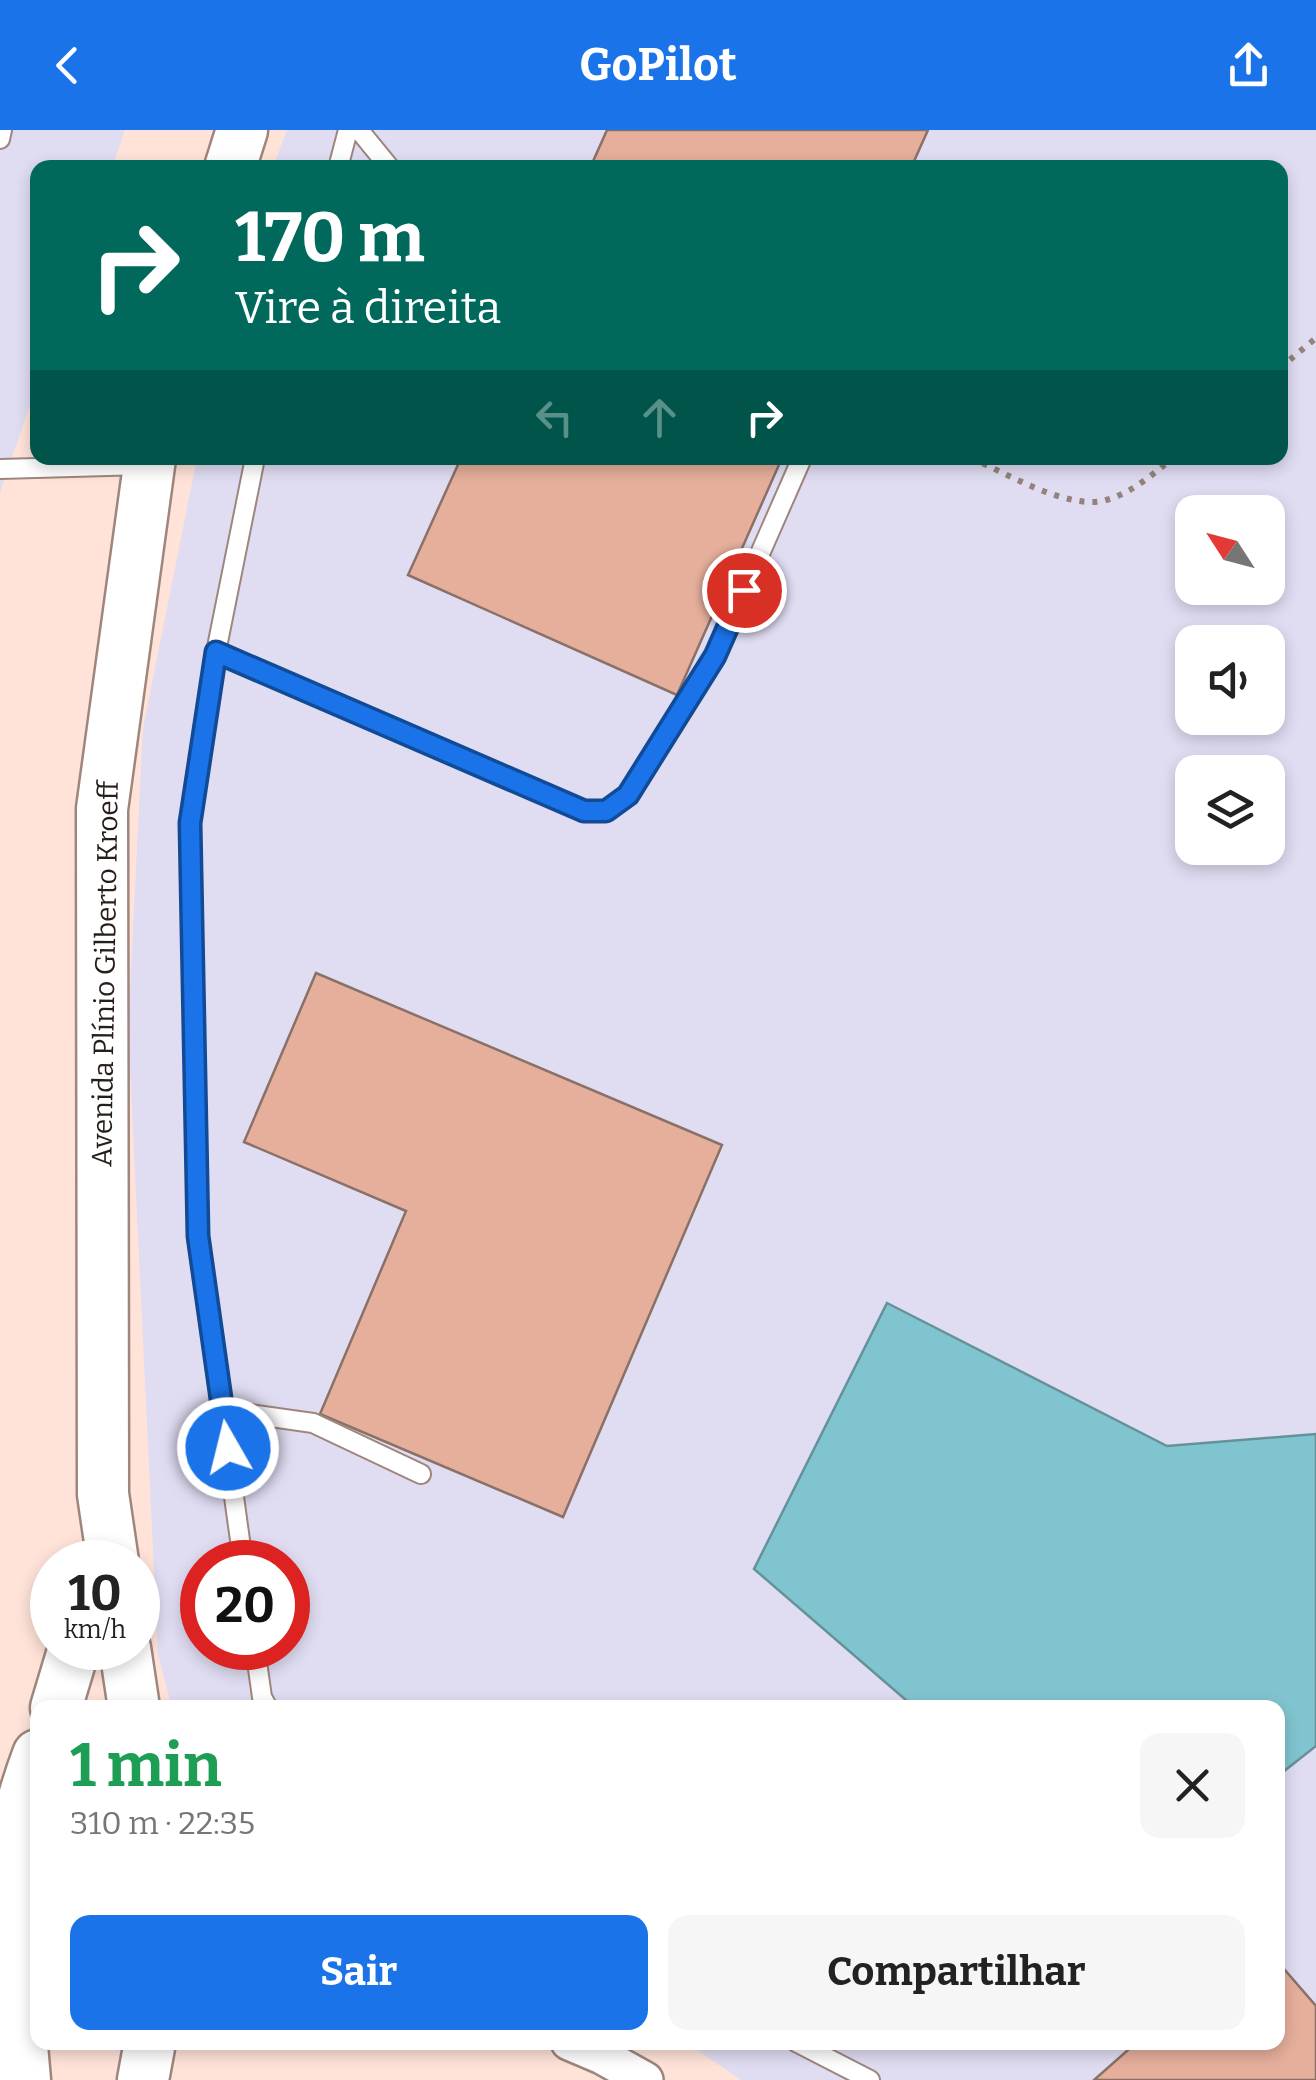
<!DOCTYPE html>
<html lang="pt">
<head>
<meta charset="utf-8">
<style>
	:root { --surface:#fff; --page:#f6f6f6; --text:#222; --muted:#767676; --accent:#1a73e8 }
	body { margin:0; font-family:Bitter,serif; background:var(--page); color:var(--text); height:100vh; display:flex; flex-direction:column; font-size:38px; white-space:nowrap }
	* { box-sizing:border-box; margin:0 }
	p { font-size:32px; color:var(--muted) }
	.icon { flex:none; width:55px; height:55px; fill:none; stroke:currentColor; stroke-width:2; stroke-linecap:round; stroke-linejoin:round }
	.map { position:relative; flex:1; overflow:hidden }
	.side { position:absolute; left:30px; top:1570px; width:1255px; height:350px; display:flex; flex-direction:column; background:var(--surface); border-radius:20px; box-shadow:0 5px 15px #0003 }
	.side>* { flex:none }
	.guide { position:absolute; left:30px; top:30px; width:1258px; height:305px; border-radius:20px; box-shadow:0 5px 15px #0003; background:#00695c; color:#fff; overflow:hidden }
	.needle { width:65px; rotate:306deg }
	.buttons { position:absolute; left:1175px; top:365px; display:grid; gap:20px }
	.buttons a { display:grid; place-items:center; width:110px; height:110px; border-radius:20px; background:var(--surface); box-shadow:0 5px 15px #0003; font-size:50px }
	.speed { position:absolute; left:30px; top:1410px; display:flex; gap:20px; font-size:50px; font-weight:700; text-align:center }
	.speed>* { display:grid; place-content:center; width:130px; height:130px; border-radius:50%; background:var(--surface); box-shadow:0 5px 15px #0003; line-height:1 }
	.speed small { font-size:25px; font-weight:400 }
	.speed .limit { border:15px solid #d22; background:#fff; color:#111 }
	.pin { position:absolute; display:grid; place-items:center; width:85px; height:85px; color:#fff; margin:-42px; border:5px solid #fff; border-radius:50%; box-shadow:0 2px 10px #0007 }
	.me { position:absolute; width:110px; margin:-55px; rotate:352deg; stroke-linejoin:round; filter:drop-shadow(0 0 8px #0008) }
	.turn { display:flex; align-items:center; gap:35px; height:210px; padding:0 40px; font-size:45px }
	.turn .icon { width:130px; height:130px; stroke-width:2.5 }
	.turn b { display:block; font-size:70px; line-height:85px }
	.lanes { display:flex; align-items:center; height:95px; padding:0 40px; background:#0003; justify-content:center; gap:50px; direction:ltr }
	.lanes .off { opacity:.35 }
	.round { display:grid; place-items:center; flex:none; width:105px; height:105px; border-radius:20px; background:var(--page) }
	.headline { display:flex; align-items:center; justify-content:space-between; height:170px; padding:0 40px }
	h1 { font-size:60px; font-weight:700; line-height:75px; color:#1e9e55 }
	.button { display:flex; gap:20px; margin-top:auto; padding:20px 40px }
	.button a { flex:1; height:115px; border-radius:20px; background:var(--accent); color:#fff; font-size:40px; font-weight:700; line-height:115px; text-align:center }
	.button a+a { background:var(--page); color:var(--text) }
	header { display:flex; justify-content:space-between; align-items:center; height:130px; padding:0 40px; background:var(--accent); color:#fff; font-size:45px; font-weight:700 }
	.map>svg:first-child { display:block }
	.industrial { fill:#e0ddf3; fill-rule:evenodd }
	.water { fill:#80c4cf; stroke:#659298; stroke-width:2.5 }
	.building { fill:#e5af9b; stroke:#8a7168; stroke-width:2.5 }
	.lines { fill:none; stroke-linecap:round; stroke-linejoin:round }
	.lane-casing { stroke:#9f867d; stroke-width:22 }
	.street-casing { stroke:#9f867d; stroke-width:40 }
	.secondary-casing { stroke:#9f867d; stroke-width:55 }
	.path { stroke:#95827b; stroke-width:6; stroke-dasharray:5 8; stroke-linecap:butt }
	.lane { stroke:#fff; stroke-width:18 }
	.street { stroke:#fff; stroke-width:35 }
	.secondary { stroke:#fff; stroke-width:50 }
	.route-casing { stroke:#114b97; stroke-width:25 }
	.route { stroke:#1a73e8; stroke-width:18 }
	.labels { text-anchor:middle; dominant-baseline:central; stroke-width:9; stroke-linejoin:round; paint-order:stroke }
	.street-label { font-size:28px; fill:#271d19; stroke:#fff }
</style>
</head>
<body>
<header><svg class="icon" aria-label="back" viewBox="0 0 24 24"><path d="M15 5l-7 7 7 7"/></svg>GoPilot<svg class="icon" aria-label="share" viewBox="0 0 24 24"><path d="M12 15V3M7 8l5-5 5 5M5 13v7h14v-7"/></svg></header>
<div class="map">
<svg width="1316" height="1950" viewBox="0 0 1316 1950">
	<rect width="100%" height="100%" fill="#ffe3d9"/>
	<!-- industrial -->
	<path class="industrial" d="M 0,0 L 125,0 L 112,37 L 38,38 L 37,254 L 0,363 Z
		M 287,0 L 1316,0 L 1316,1950 L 741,1950 L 687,1913 L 1278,1912 L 1278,1578 L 172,1578 L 158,1525 L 128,897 L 143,598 L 197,328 L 1280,328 L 1280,38 L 273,37 ZM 1192,382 L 1268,382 L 1268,458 L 1192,458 ZM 1192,512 L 1268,512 L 1268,588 L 1192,588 ZM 1192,642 L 1268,642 L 1268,718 L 1192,718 ZM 202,1432 L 288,1432 L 288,1518 L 202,1518 Z"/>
	<!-- water -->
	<path class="water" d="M 887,1173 L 1167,1316 L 1316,1304 L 1316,1616 L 1283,1642 L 1278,1642 L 1278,1578 L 914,1577 L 754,1439 Z"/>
	<!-- building -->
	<path class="building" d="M 607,0 L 928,0 L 911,38 L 590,38 Z
		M 461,328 L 782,328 L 677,565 L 408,445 Z
		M 316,843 L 722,1015 L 563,1387 L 320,1284 L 406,1081 L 244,1012 Z
		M 1278,1832 L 1316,1876 L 1316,1950 L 1094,1950 L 1137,1912 L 1278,1912 Z"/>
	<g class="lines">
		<defs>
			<path id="lane" d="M 359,0 L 390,38
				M 0,9 L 2,0
				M 338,38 L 348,0
				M 0,339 L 144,335
				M 216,522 L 584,681 L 606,681 L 628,665 L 715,526 L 802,328
				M 222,1280 L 313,1293 L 421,1344
				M 243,1432 L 198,1106 L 190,693 L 216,522 L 255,328
				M 255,1518 L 262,1567 L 268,1578
				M 796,1912 L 870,1950"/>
			<path id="street" d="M 569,1912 L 602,1926 L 645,1950"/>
			<path id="secondary" d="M 230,38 L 242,0
				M 113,1432 L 103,1364 L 102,679 L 150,328
				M 125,1518 L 134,1578
				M 56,1578 L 74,1518
				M 38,1625 C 14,1690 2,1744 13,1812 L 38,1827
				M 0,1801 L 13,1812 L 25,1950
				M 143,1950 L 150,1912"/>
		</defs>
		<!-- lane casing -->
		<use href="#lane" class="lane-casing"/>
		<!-- street casing -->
		<use href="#street" class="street-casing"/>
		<!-- secondary casing -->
		<use href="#secondary" class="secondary-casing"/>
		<!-- path -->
		<path class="path" d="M 1280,238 L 1316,208
			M 971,328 C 1006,343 1069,381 1106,370 C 1132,363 1153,344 1173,328"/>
		<!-- lane -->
		<use href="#lane" class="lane"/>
		<!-- street -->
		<use href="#street" class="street"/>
		<!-- secondary -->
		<use href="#secondary" class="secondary"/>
	</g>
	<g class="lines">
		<defs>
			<path id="route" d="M 228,1318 L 198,1106 L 190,693 L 216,522 L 584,681 L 606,681 L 628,665 L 715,526 L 744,460"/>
		</defs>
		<!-- route casing -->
		<use href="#route" class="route-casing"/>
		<!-- route -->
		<use href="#route" class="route"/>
	</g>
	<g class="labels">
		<!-- street labels -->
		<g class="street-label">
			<text transform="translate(105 844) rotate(-89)">Avenida Plínio Gilberto Kroeff</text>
		</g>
	</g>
</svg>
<div class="buttons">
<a><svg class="needle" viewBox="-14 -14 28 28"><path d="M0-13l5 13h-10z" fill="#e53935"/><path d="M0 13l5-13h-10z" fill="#767676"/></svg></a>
<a><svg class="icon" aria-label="sound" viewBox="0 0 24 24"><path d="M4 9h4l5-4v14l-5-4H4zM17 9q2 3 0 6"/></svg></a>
<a><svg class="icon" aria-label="layers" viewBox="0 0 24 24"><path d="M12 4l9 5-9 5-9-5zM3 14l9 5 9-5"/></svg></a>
</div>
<div class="speed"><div>10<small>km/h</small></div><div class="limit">20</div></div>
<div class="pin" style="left:744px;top:460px;background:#d93025"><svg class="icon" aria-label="arrive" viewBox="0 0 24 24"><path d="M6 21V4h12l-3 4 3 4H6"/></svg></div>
<svg class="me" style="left:228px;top:1318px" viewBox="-20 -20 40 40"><circle r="17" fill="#1a73e8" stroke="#fff" stroke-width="3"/><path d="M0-11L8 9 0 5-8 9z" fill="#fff"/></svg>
<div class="guide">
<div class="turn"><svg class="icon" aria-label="right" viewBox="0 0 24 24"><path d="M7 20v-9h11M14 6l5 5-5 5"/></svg><div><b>170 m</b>Vire à direita</div></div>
<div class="lanes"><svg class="icon off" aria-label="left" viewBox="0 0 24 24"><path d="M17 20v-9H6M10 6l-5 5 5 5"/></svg><svg class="icon off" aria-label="ahead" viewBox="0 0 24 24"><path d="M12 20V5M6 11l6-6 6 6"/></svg><svg class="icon" aria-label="right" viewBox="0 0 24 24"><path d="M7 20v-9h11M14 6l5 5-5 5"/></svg></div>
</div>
<section class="side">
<div class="headline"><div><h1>1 min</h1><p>310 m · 22:35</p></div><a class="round"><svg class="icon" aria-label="close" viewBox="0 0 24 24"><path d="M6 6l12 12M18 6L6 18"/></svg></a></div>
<div class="button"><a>Sair</a><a>Compartilhar</a></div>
</section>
</div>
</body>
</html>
